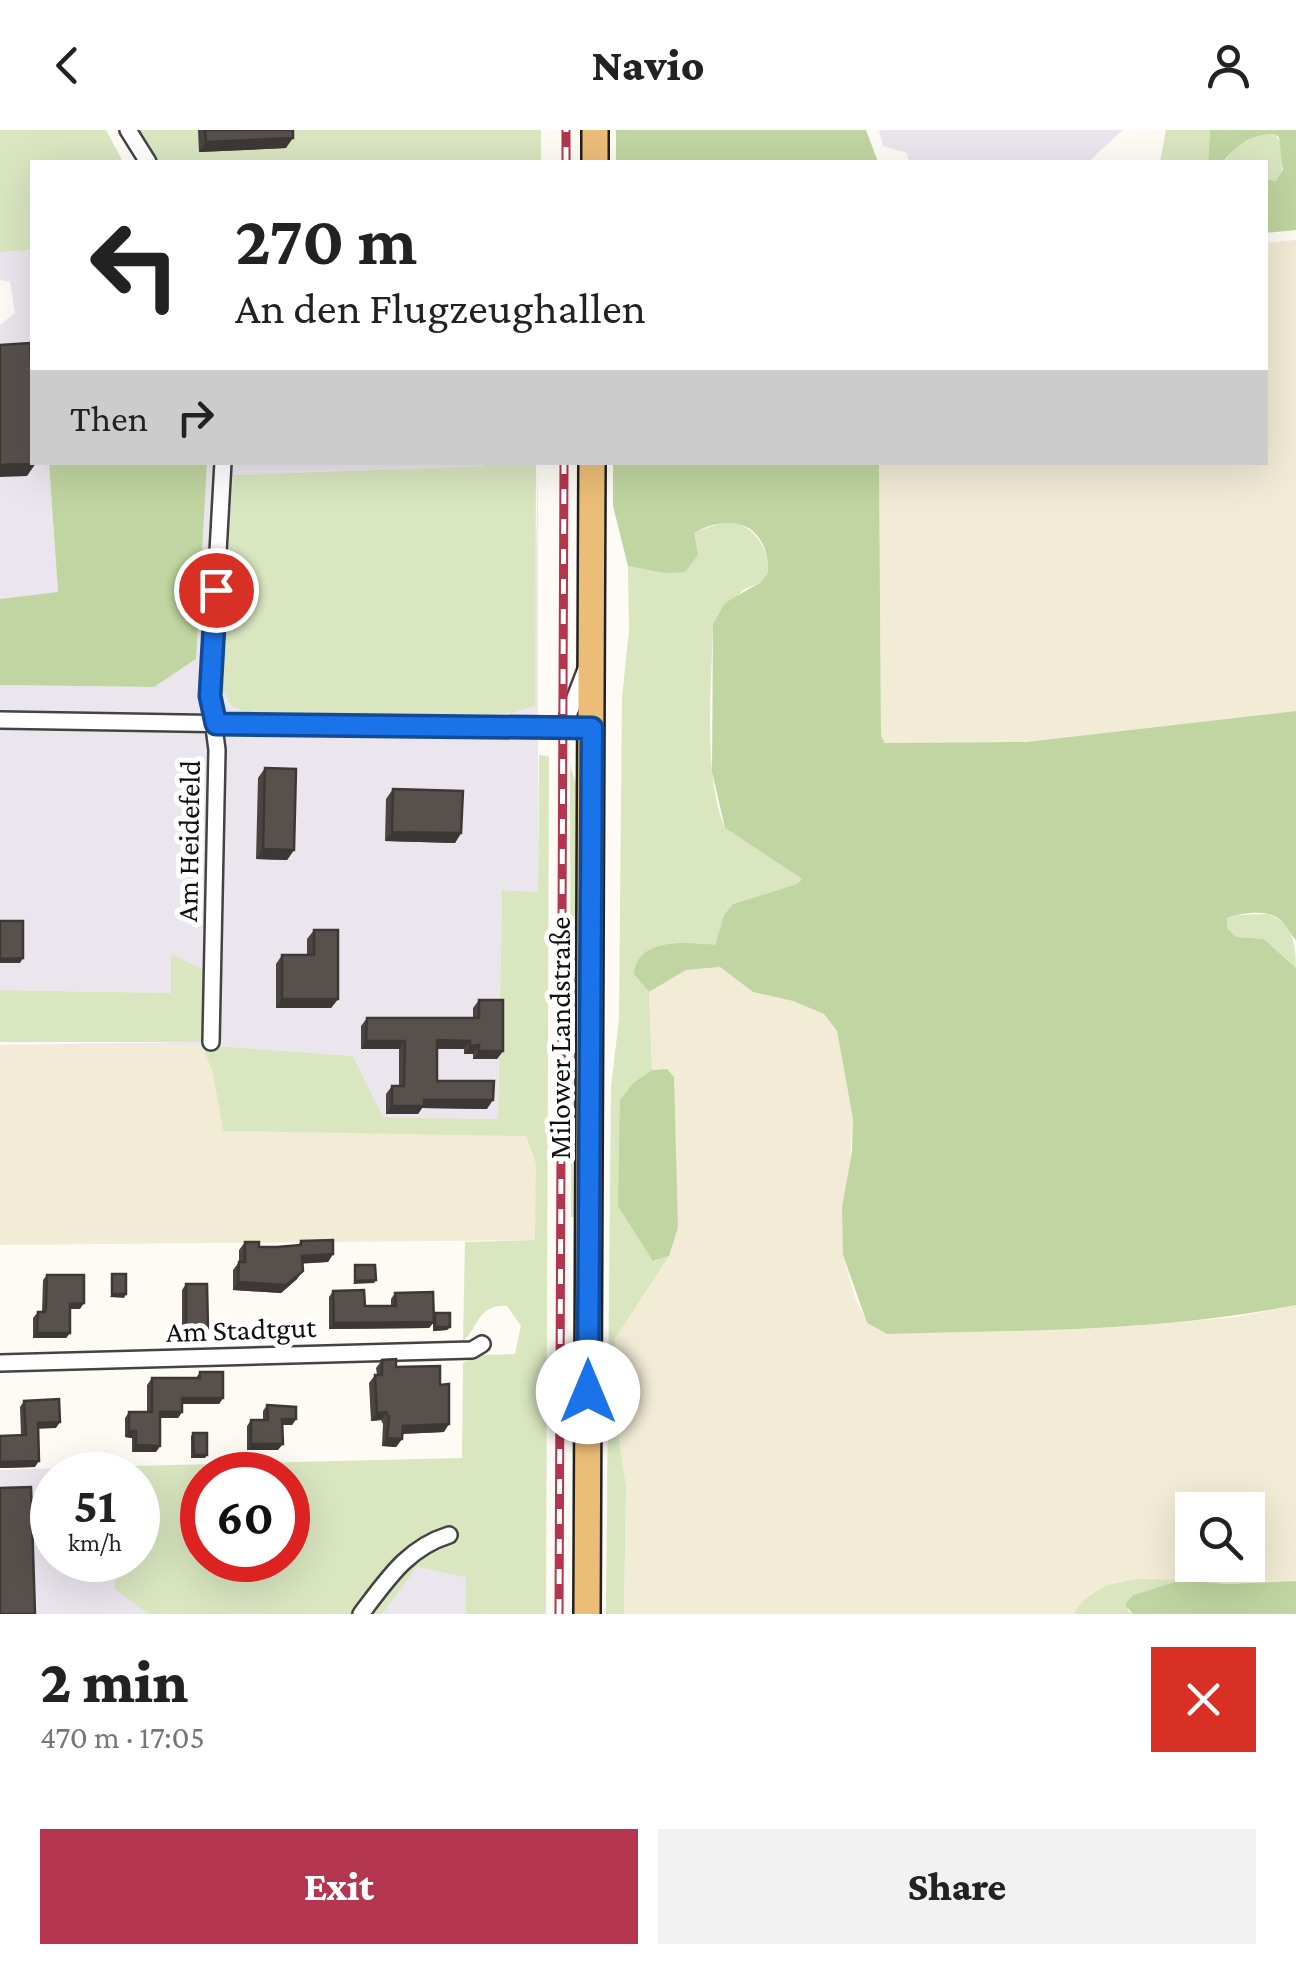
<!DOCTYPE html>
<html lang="en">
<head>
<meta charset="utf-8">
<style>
	:root { --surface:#fff; --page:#f2f2f2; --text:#222; --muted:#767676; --accent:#b3354e }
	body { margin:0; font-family:"Crimson Pro",serif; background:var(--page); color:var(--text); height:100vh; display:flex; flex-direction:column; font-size:38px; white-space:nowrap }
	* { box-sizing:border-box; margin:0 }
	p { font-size:32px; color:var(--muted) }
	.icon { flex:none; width:55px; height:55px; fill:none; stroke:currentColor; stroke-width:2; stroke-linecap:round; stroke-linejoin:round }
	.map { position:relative; height:1484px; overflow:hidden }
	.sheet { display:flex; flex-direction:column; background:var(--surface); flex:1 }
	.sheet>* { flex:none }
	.top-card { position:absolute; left:30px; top:30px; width:1238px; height:305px; border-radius:0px; box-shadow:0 10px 40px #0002; background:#fff; color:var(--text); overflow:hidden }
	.controls { position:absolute; left:1175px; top:1362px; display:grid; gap:20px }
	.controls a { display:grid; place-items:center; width:90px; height:90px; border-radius:0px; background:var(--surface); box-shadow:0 10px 40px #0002; font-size:50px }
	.speed { position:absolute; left:30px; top:1322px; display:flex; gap:20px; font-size:50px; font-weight:700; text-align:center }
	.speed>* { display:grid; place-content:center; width:130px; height:130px; border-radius:50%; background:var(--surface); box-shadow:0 10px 40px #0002; line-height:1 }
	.speed small { font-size:25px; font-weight:400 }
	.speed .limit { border:15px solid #d22; background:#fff; color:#111 }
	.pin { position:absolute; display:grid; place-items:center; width:85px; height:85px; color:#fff; margin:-42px; border:5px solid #fff; border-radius:50%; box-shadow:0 2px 10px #0007 }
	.me { position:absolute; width:110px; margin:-55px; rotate:0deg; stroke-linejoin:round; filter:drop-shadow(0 0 8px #0008) }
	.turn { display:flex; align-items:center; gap:35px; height:210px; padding:0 40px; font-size:45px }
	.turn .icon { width:130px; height:130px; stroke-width:2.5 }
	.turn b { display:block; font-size:70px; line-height:85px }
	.then { display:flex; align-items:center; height:95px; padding:0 40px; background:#0003; gap:20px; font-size:38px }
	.round { display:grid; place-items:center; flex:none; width:105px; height:105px; border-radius:0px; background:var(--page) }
	.headline { display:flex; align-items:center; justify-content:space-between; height:170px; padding:0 40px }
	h1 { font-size:60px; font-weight:800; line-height:75px }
	.cta { display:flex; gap:20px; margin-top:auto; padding:20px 40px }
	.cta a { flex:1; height:115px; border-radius:0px; background:var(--accent); color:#fff; font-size:40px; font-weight:800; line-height:115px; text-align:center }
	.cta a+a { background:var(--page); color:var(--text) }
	header { display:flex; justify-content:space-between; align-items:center; height:130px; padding:0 40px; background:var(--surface); font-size:45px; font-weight:800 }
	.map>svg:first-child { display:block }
	.industrial { fill:#ebe5ed }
	.farmland { fill:#f2ebd5; fill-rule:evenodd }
	.green { fill:#d9e6c0; fill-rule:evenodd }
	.forest { fill:#c0d5a1 }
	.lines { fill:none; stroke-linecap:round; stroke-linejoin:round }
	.street-casing { stroke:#434343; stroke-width:20 }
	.primary-casing { stroke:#212121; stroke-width:30 }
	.street { stroke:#fff; stroke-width:15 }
	.primary { stroke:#ebbd77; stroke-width:25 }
	.rail-casing { stroke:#b3354e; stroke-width:9 }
	.rail { stroke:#fff; stroke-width:5; stroke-dasharray:15; stroke-linecap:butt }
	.wall { fill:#4b4542 }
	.shaded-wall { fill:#3d3836 }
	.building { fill:#57504d; stroke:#3d3836; stroke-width:2.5 }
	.route-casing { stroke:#114b97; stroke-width:25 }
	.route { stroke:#1a73e8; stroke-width:18 }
	.labels { text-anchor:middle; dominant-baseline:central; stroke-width:10; stroke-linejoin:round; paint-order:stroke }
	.street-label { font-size:30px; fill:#101010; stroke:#fff }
</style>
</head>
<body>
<header><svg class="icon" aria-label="back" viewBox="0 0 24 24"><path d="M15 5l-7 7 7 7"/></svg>Navio<svg class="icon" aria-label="person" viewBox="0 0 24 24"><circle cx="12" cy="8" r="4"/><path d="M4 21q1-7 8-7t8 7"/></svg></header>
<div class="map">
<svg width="1296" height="1484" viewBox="0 0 1296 1484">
	<rect width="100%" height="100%" fill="#fefaf4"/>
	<!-- industrial -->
	<path class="industrial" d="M 879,0 L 1123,0 L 1088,32 L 909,32 L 907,23 L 883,16 Z
		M 32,120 L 32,332 L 49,333 L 58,463 L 0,469 L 0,195 L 15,183 L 10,152 L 0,150 L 0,122 Z
		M 207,333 L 485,333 L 485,336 L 233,345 L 534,506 L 538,333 L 538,762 L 502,760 L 498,989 L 383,987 L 353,926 L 202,915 L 0,915 L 202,912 L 171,826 L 171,863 L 0,860 L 0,555 L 154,557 L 195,530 Z
		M 133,1336 L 132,1345 L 52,1345 L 52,1430 L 119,1430 L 115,1458 L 148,1484 L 0,1484 L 0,1340 Z
		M 416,1437 L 466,1446 L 466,1484 L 382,1484 Z"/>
	<!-- farmland -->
	<path class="farmland" d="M 1296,110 L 1296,581 L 1026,612 L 885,613 L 881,606 L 879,333 L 1265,332 L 1265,113 Z
		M 720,837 L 753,862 L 793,871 L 824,884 L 837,901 L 853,989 L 843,1125 L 855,1167 L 867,1193 L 887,1204 L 1137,1196 L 1236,1187 L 1296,1175 L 1296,1451 L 1227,1454 L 1181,1450 L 1121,1451 L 1091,1463 L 1074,1484 L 624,1484 L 626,1356 L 616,1289 L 615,1209 L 669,1126 L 678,1098 L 667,939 L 652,940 L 649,862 L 686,840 ZM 1192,1380 L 1248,1380 L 1248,1435 L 1192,1435 Z
		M 0,915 L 202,915 L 213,943 L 223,1001 L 526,1005 L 536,1034 L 536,1110 L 0,1115 Z"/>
	<!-- green -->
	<path class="green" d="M 0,0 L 106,0 L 123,32 L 32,32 L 32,120 L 0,122 Z
		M 138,0 L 541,0 L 541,32 L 157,32 Z
		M 1166,0 L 1210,0 L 1208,32 L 1160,32 Z
		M 1261,4 L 1274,4 C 1285,13 1287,41 1276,51 L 1265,49 L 1265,32 L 1224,32 L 1236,16 Z
		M 485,332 L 536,333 L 535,576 L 511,583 L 429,587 L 247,585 L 231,575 L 221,557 L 233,345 L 484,336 Z
		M 729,390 C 755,398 768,415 768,443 L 761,452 L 743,460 L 713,494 C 712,551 702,646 725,698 L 802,749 L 797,754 L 733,774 L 724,785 L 715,816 L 697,813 L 634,844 L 649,862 L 652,940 L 634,952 L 654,1131 L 669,1126 L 615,1209 L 616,1289 L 626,1356 L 624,1484 L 606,1484 L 611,957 L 619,889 L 622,568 L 629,500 L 628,436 L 664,443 L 693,403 Z
		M 539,625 L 549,626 L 546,1484 L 466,1484 L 466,1447 L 417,1437 L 382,1484 L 148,1484 L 114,1458 L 119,1430 L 138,1430 L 138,1345 L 132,1345 L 133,1336 L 462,1328 L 463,1233 L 479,1225 L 515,1224 L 521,1196 L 507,1176 C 478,1174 479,1196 463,1212 L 465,1112 L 535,1110 L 536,1034 L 526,1006 L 223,1001 L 213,943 L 202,915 L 353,926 L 383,987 L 498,989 L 502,760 L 538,762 ZM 202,1345 L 288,1345 L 288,1430 L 202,1430 Z
		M 570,635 L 578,661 L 580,1087 L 571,1087 Z
		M 1268,784 C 1293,792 1296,816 1296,838 L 1264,809 L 1235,807 L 1227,799 L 1227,788 L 1237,785 Z
		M 171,824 L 205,841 L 202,912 L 0,912 L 0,860 L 171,863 Z
		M 1140,1449 L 1181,1450 L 1133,1465 L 1128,1481 L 1133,1484 L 1074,1484 C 1088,1458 1113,1452 1140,1449 Z"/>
	<!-- forest -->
	<path class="forest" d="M 616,0 L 866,0 L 878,32 L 616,32 Z
		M 1210,0 L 1296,0 L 1296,100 L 1265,103 L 1265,49 L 1276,51 L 1283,40 L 1279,7 L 1274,4 C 1252,4 1236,15 1223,32 L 1208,32 Z
		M 49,333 L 207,333 L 196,529 L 154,557 L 0,555 L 0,469 L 58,462 Z
		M 613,333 L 879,333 L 881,606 L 885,613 L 1026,612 L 1296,581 L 1296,810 C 1290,804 1286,794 1279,789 C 1268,779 1240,783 1227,788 L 1227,798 L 1236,807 L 1264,809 L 1296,838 L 1296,1175 C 1161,1202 1024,1200 887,1204 L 867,1193 L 843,1125 L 842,1077 L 852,1021 L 853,989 L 837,901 L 824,884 L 793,871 L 753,862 L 720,837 L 686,840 L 649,862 L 634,844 C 637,807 688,812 715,815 L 724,785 L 733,774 L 797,754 L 802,749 L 725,698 L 712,642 L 713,494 L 725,473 L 761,452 L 768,443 C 769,394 732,381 694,403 L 698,425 L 685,442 L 664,443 L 628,436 L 613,376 Z
		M 667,939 L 674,947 L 678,1098 L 669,1126 L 653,1131 L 618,1076 L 620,970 L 634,952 L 652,940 Z
		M 1181,1450 L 1227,1454 L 1296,1451 L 1296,1484 L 1133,1484 L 1125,1475 L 1133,1465 Z"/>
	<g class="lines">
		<defs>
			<path id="street" d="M 128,0 L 148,32
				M 0,590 L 528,599 L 592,597
				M 563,599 L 586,539
				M 211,912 L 217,620 L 210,566 L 223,332
				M 0,1233 L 472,1220 L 482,1214
				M 361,1484 C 387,1450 407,1418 449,1405"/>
			<path id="primary" d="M 595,32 L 595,0
				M 587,1484 L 592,332"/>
		</defs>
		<!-- street casing -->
		<use href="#street" class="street-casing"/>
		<!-- primary casing -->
		<use href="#primary" class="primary-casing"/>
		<!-- street -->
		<use href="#street" class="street"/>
		<!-- primary -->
		<use href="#primary" class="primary"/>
		<defs>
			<path id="rail" d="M 566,32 L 566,0
				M 559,1484 L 564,332"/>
		</defs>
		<!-- rail casing -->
		<use href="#rail" class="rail-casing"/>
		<!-- rail -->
		<use href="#rail" class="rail"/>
	</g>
	<!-- wall -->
	<path class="wall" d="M 198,0 L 293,0 L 286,18 L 199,22 Z
		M 265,638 L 294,720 L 287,730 L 256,729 L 258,648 Z
		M 393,659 L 461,703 L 455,713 L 385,711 L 386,669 Z
		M 314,800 L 338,869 L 331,878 L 276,878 L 276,834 L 282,825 L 307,825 L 307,809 Z
		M 479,870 L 503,921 L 497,929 L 473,929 L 473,924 L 464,924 L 464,919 L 437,919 L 437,951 L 487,979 L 422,978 L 418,984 L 386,984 L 386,964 L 392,956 L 399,956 L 399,919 L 361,919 L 361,896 L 367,888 L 473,888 L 473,878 Z
		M 301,1111 L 333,1124 L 328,1132 L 302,1133 L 297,1149 L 281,1163 L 233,1160 L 233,1140 L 239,1132 L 239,1120 L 245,1112 L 259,1117 L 277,1117 L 298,1115 Z
		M 47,1145 L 80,1179 L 70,1179 L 70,1203 L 66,1208 L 33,1208 L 33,1188 L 38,1182 L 42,1182 L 43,1150 Z
		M 186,1154 L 208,1199 L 204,1204 L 182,1205 L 182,1160 Z
		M 333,1161 L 365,1176 L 391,1176 L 391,1169 L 395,1163 L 434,1185 L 435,1183 L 450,1197 L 447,1200 L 433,1201 L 433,1193 L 429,1198 L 329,1199 L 329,1167 Z
		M 382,1230 L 396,1237 L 444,1302 L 402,1304 L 402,1309 L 396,1317 L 382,1316 L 383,1294 L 381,1290 L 371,1291 L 369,1253 L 375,1245 L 377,1245 L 376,1238 Z
		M 200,1242 L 223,1268 L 219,1274 L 182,1274 L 182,1282 L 178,1288 L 160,1288 L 160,1316 L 156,1322 L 132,1322 L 132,1308 L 125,1307 L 125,1288 L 129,1282 L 147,1282 L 147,1255 L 152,1248 L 196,1248 Z
		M 24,1271 L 56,1298 L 38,1298 L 35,1337 L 0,1338 L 0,1306 L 21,1305 L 20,1277 Z
		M 267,1275 L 296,1289 L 292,1295 L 282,1295 L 278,1320 L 247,1320 L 247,1296 L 251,1290 L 263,1290 L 263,1281 Z
		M 193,1303 L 205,1328 L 191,1328 L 191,1306 Z"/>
	<!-- shaded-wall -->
	<path class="shaded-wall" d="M 293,8 L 286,18 L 199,22 L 206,12 Z
		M 36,333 L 27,346 L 0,347 L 0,335 Z
		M 392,702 L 461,703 L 455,713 L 385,711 Z
		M 263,719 L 294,720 L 287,730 L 256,729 Z
		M 23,828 L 20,833 L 0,833 L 0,829 Z
		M 282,869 L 338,869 L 331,878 L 276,878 Z
		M 437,910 L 470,911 L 464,919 L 431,918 Z
		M 366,911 L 405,911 L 399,919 L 361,919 Z
		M 479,915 L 473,924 L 464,924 L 470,916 Z
		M 479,921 L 503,921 L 497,929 L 473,929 Z
		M 424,970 L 493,970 L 487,979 L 422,978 L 418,984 L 386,984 L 392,976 Z
		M 333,1124 L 328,1132 L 297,1134 L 302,1126 Z
		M 303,1141 L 297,1149 L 281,1163 L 233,1160 L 238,1152 Z
		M 376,1150 L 374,1153 L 353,1154 L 355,1151 Z
		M 112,1164 L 126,1164 L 124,1168 L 110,1167 Z
		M 84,1173 L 80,1179 L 66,1179 L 70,1174 Z
		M 434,1192 L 429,1198 L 329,1199 L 334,1193 Z
		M 435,1197 L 450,1197 L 447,1200 L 433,1201 Z
		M 186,1199 L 208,1199 L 204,1204 L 182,1205 Z
		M 37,1203 L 70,1203 L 66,1208 L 33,1208 Z
		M 182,1268 L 223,1268 L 219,1274 L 178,1274 Z
		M 160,1282 L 182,1282 L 178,1288 L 156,1288 Z
		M 386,1282 L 381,1290 L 371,1291 L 377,1283 Z
		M 282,1289 L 296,1289 L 292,1295 L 278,1295 Z
		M 60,1292 L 56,1298 L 34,1299 L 38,1293 Z
		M 449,1294 L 444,1302 L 397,1304 L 403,1296 Z
		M 129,1301 L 136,1301 L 132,1308 L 125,1307 Z
		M 387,1308 L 402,1309 L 396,1317 L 382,1316 Z
		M 251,1314 L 283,1314 L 278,1320 L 247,1320 Z
		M 136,1315 L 160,1316 L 156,1322 L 132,1322 Z
		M 194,1325 L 207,1325 L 205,1328 L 191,1328 Z
		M 39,1331 L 35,1337 L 0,1338 L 0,1332 Z"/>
	<!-- building -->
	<path class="building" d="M 205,0 L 293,0 L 293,8 L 206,12 Z
		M 30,213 L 32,258 L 32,332 L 36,333 L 0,335 L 0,215 Z
		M 265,638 L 296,639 L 294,720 L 263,719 Z
		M 393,659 L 463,661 L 461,703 L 392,702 Z
		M 0,791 L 23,791 L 23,828 L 0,829 Z
		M 314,800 L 338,800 L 338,869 L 282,869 L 282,825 L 314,825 Z
		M 479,870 L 503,870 L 503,921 L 479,921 L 479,915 L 470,916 L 470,911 L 437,910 L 437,951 L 494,951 L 493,970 L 424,970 L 424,976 L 392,976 L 392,956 L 404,956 L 405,911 L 366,911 L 367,888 L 479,888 Z
		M 333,1110 L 333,1124 L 302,1126 L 303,1141 L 286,1155 L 238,1152 L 239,1132 L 245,1132 L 245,1112 L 259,1112 L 259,1117 L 277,1117 L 301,1115 L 301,1111 Z
		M 355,1135 L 375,1135 L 376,1150 L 355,1151 Z
		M 112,1144 L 126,1144 L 126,1164 L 112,1164 Z
		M 47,1145 L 84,1145 L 84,1173 L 70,1174 L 70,1203 L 37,1203 L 38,1182 L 45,1182 L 46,1176 Z
		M 186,1154 L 207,1154 L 208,1199 L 186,1199 Z
		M 364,1160 L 365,1176 L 396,1176 L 395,1163 L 433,1162 L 434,1192 L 334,1193 L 333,1161 Z
		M 435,1183 L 450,1183 L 450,1197 L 435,1197 Z
		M 396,1229 L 396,1237 L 440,1236 L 440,1255 L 449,1254 L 449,1294 L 403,1296 L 402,1309 L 387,1308 L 389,1287 L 386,1282 L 377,1283 L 375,1245 L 382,1245 L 382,1230 Z
		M 200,1242 L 223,1242 L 223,1268 L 182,1268 L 182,1282 L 160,1282 L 160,1316 L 136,1315 L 136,1301 L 129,1301 L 129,1282 L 152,1282 L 152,1248 L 200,1248 Z
		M 59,1269 L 60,1292 L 38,1293 L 39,1331 L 0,1332 L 0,1306 L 26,1305 L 24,1271 Z
		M 267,1275 L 296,1277 L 296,1289 L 282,1289 L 283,1314 L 251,1314 L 251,1290 L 268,1290 Z
		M 193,1303 L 207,1303 L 207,1325 L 194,1325 Z
		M 31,1357 L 35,1484 L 0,1484 L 0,1358 Z"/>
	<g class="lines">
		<defs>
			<path id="route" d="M 216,460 L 210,566 L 216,594 L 592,598 L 588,1262"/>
		</defs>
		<!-- route casing -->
		<use href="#route" class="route-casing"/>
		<!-- route -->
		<use href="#route" class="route"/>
	</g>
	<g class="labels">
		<!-- street labels -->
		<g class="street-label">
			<text transform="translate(188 711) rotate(-89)">Am Heidefeld</text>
			<text transform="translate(559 908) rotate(-90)">Milower Landstraße</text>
			<text transform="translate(241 1199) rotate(-2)">Am Stadtgut</text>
		</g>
	</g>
</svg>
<div class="controls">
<a><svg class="icon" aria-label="search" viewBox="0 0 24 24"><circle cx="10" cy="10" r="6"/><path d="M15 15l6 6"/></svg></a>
</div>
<div class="speed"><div>51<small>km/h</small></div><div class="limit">60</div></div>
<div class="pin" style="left:216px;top:460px;background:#d93025"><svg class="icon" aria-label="arrive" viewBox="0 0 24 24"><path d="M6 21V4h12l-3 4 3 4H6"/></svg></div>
<svg class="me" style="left:588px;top:1262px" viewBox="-20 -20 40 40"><circle r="19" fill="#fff"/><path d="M0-13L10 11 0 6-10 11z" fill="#1a73e8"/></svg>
<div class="top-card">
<div class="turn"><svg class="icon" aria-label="left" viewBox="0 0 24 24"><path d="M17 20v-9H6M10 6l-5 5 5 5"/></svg><div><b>270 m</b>An den Flugzeughallen</div></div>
<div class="then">Then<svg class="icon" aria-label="right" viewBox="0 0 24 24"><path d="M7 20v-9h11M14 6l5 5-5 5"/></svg></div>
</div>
</div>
<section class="sheet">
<div class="headline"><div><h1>2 min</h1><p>470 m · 17:05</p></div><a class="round" style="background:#d93025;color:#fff"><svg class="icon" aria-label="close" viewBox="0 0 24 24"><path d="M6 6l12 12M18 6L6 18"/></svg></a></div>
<div class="cta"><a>Exit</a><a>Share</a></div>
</section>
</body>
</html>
